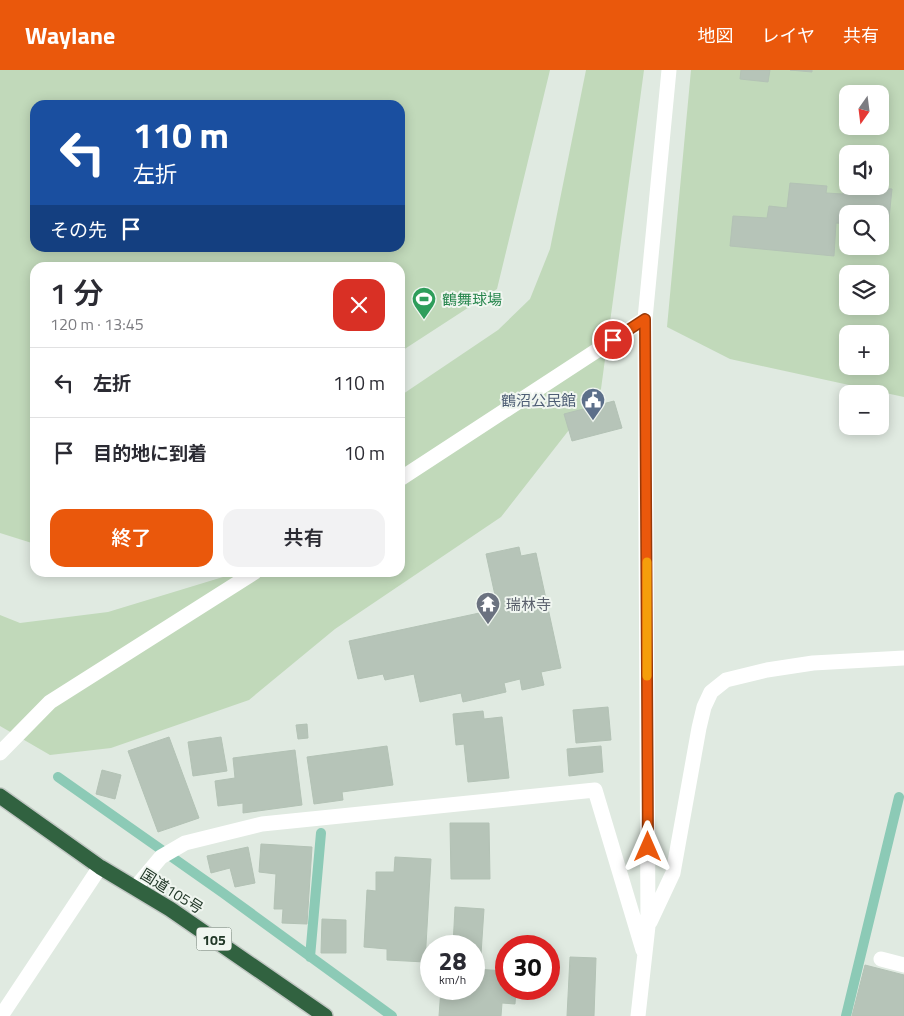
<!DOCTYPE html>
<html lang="ja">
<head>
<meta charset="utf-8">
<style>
	:root { --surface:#fff; --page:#f2f2f3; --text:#2b2b33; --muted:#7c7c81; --line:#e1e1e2; --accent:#ea580c }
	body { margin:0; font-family:"Titillium Web","Noto Sans JP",sans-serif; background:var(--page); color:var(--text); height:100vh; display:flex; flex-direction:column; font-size:19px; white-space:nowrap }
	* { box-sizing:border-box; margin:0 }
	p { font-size:16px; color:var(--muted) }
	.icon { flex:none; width:28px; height:28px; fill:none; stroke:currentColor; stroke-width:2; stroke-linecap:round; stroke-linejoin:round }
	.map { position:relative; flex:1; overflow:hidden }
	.sheet { position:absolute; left:30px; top:192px; width:375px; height:315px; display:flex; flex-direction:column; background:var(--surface); border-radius:15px; box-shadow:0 2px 12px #0003 }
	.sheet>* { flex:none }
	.guide { position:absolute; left:30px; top:30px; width:375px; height:152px; border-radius:15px; box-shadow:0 2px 12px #0003; background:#1a4fa0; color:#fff; overflow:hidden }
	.needle { width:32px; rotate:194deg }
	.controls { position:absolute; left:839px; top:15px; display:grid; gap:10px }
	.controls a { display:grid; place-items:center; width:50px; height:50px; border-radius:10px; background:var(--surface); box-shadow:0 2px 12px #0003; font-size:25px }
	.speed { position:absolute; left:420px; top:865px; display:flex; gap:10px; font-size:25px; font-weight:700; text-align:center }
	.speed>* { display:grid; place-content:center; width:65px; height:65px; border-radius:50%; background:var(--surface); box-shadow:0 2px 12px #0003; line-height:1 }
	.speed small { font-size:12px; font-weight:400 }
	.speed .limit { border:8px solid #d22; background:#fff; color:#111 }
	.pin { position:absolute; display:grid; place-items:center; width:42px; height:42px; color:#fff; margin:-21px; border:2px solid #fff; border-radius:50%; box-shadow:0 1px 5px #0007 }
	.me { position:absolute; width:55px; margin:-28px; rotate:0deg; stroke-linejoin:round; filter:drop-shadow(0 0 4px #0008) }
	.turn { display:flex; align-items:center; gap:18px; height:105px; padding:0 20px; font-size:22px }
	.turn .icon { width:65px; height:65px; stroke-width:2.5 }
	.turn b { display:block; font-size:35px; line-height:42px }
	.then { display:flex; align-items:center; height:48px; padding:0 20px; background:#0003; gap:10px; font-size:19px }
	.round { display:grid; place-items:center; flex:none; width:52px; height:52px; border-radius:15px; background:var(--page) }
	.head { display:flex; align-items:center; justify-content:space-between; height:85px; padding:0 20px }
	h1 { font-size:30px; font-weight:600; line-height:38px }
	.button { display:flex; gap:10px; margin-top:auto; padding:10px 20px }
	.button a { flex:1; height:58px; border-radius:15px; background:var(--accent); color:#fff; font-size:20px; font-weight:600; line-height:58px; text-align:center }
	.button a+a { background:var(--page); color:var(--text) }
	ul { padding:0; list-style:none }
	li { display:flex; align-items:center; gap:15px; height:70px; padding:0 20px; border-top:1px solid var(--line) }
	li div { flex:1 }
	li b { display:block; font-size:19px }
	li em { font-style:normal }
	header { display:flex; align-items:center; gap:30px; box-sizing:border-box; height:70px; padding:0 25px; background:var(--accent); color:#fff }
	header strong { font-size:24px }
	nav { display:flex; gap:28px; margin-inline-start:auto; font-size:18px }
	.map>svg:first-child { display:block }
	.green { fill:#c1d9ba; fill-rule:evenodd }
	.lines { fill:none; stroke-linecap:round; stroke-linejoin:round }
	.stream { stroke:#8ccab6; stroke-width:10 }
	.building { fill:#b6c4b8; stroke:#b3c2b5 }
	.highway-casing { stroke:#c1c7c3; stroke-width:18 }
	.minor { stroke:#fff; stroke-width:15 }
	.highway { stroke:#316240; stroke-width:15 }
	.route-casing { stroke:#983908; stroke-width:12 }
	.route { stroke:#ea580c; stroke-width:9 }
	.slow { stroke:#f59e0b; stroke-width:9 }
	.labels { text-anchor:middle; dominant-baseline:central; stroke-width:4; stroke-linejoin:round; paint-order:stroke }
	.shield { fill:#f0f6f0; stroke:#607164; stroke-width:1 }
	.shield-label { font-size:14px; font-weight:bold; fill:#223828 }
	.leisure-label { font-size:15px; fill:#27864d; stroke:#f0f6f0; text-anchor:start }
	.service-label { font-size:15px; fill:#4e5e75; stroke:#f0f6f0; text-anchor:end }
	.worship-label { font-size:15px; fill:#5b616d; stroke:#f0f6f0; text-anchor:start }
	.street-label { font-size:15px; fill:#223828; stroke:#f0f6f0 }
</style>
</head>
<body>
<header>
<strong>Waylane</strong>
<nav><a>地図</a><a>レイヤ</a><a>共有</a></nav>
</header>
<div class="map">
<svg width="904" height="946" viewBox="0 0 904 946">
	<rect width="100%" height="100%" fill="#e0eae1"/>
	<!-- green -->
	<path class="green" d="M 0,0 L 550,0 L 497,219 L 400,282 L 400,198 L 35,198 L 35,474 L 0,463 ZM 35,35 L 400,35 L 400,178 L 35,178 Z
		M 586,0 L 644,0 L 601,319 L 501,447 L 335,559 L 249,630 L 111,678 L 50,685 L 0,656 L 0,545 L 20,553 L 108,542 L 223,507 L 227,503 L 400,502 L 400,326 L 498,260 L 530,229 L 550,179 Z
		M 691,0 L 904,0 L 904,327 L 730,289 L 667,257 ZM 848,24 L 880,24 L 880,56 L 848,56 ZM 848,84 L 880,84 L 880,116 L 848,116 ZM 848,144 L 880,144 L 880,176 L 848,176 ZM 848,204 L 880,204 L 880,236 L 848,236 ZM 848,264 L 880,264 L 880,296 L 848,296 Z"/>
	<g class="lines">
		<!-- stream -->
		<path class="stream" d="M 58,707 L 223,823 L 392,946
			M 310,887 L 321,763
			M 846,946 L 899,727"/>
	</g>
	<!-- building -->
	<path class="building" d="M 741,0 L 770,0 L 768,12 L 740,9 Z
		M 790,0 L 812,0 L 812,2 Z
		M 790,113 L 827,116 L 826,123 L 843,124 L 844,115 L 892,119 L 888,158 L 880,157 L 880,144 L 848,144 L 848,154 L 836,153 L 834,186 L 730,176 L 733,146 L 767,148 L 769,136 L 787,138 Z
		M 614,331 L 622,358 L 572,371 L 564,344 Z
		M 519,477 L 521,486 L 536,483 L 561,598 L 541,602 L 544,615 L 522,620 L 520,609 L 504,613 L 506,622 L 463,632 L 461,623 L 420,632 L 414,604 L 385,610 L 383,604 L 358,609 L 349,571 L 498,539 L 486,484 Z
		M 608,637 L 611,670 L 576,673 L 573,640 Z
		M 483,641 L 484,649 L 502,647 L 509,708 L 468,712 L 464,674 L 456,675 L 453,644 Z
		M 307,654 L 308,668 L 298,669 L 296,655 Z
		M 169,667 L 199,748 L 158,762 L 128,681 Z
		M 221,667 L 227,701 L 193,706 L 188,672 Z
		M 387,676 L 393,715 L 342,722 L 343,730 L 314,734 L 307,687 Z
		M 601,676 L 603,702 L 569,706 L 567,679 Z
		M 295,680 L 302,735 L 243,743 L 243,733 L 218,736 L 215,711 L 235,708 L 233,688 Z
		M 102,700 L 121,705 L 115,729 L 96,724 Z
		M 450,753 L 489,753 L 490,809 L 451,809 Z
		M 261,774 L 312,777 L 307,854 L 282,853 L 283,839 L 274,839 L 276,804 L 259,802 Z
		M 248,777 L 255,813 L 235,817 L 230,798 L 211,803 L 207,786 Z
		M 395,787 L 431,789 L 425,892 L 387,890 L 387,879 L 364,877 L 367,820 L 376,821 L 376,802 L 394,802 Z
		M 455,837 L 484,839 L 481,884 L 474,884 L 474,876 L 453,876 Z
		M 322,849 L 346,850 L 346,883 L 321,883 Z
		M 570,887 L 596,888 L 594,946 L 567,946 Z
		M 474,891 L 474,899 L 506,901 L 506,919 L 516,919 L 515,934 L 502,933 L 501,946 L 439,946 L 441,919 L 474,919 Z
		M 865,895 L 904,905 L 904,946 L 852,946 Z"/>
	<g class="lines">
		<defs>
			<path id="highway" d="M 0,726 L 100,797 L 170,839 L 325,946"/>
		</defs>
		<!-- highway casing -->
		<use href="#highway" class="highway-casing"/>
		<!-- minor -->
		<path class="minor" d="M 400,409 L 645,249
			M 0,683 L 50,632 L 255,502
			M 135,818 L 161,787 L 185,773 L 262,754 L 595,720 L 643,880
			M 650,852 L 673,803 L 699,658 L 704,637 L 711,622 L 726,610 L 767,600 L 813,593 L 904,588
			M 881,889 L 904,895
			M 1,946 L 100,797
			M 638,946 L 648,856 L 645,249 L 669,0"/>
		<!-- highway -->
		<use href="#highway" class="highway"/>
	</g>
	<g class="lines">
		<defs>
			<path id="route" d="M 613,270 L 645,249 L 648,777"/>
		</defs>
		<!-- route casing -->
		<use href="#route" class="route-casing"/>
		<!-- route -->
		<use href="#route" class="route"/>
		<!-- slow -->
		<path class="slow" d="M 647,492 L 647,606"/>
	</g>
	<!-- icons -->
	<defs>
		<symbol id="stadium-pin" viewBox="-11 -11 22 30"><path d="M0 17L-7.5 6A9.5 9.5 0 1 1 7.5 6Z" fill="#2e9e5b" stroke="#f0f6f0"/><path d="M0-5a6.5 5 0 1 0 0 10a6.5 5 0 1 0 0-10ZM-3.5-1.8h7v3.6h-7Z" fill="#fff"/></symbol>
		<symbol id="civic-pin" viewBox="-11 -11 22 30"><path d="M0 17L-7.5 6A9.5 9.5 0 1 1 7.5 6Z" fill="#5c6f8a" stroke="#f0f6f0"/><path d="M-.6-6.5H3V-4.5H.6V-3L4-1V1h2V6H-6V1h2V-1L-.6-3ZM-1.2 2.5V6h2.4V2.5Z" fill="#fff"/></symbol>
		<symbol id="temple-pin" viewBox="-11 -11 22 30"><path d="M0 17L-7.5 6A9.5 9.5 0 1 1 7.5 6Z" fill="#6b7280" stroke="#f0f6f0"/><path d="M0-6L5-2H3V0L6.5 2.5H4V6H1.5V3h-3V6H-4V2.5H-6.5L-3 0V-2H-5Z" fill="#fff"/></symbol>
	</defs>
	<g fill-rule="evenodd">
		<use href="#stadium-pin" x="410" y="215" width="28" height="38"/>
		<use href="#civic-pin" x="579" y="316" width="28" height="38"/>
		<use href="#temple-pin" x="474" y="520" width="28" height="38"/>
	</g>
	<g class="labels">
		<!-- shield labels -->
		<rect class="shield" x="196.5" y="857.5" width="35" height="23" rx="4"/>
		<g class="shield-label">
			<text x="214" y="869">105</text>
		</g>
		<!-- leisure labels -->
		<g class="leisure-label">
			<text x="442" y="229">鶴舞球場</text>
		</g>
		<!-- service labels -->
		<g class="service-label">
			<text x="576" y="330">鶴沼公民館</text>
		</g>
		<!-- worship labels -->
		<g class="worship-label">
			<text x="506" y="534">瑞林寺</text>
		</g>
		<!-- street labels -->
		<g class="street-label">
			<text transform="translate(172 821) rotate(32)">国道105号</text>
		</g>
	</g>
</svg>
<div class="controls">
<a><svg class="needle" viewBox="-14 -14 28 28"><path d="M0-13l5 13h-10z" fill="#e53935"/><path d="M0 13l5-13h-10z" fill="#7c7c81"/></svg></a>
<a><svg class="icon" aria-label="sound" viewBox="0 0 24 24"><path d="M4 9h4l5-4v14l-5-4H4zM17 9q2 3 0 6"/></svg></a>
<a><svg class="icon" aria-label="search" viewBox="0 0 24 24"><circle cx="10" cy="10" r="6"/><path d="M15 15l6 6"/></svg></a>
<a><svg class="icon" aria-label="layers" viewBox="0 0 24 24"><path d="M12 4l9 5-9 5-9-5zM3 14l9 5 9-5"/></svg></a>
<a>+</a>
<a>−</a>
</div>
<div class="speed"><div>28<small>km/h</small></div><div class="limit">30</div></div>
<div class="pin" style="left:613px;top:270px;background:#d93025"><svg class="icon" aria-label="arrive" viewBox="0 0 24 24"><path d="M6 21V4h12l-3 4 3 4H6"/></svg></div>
<svg class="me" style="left:648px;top:777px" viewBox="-20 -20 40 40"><path d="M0-17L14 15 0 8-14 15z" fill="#ea580c" stroke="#fff" stroke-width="4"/></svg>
<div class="guide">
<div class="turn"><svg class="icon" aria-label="left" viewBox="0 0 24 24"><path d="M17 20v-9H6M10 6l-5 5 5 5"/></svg><div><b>110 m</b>左折</div></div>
<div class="then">その先<svg class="icon" aria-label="arrive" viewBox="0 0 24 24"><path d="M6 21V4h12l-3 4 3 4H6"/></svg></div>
</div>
<section class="sheet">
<div class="head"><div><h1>1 分</h1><p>120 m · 13:45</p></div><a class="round" style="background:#d93025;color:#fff"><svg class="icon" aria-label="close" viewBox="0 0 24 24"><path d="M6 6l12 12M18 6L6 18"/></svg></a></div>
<ul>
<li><svg class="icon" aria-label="left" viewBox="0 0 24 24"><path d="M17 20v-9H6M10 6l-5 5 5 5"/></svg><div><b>左折</b></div><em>110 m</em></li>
<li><svg class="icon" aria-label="arrive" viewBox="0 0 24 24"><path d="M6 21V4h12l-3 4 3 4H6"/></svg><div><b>目的地に到着</b></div><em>10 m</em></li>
</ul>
<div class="button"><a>終了</a><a>共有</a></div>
</section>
</div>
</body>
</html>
